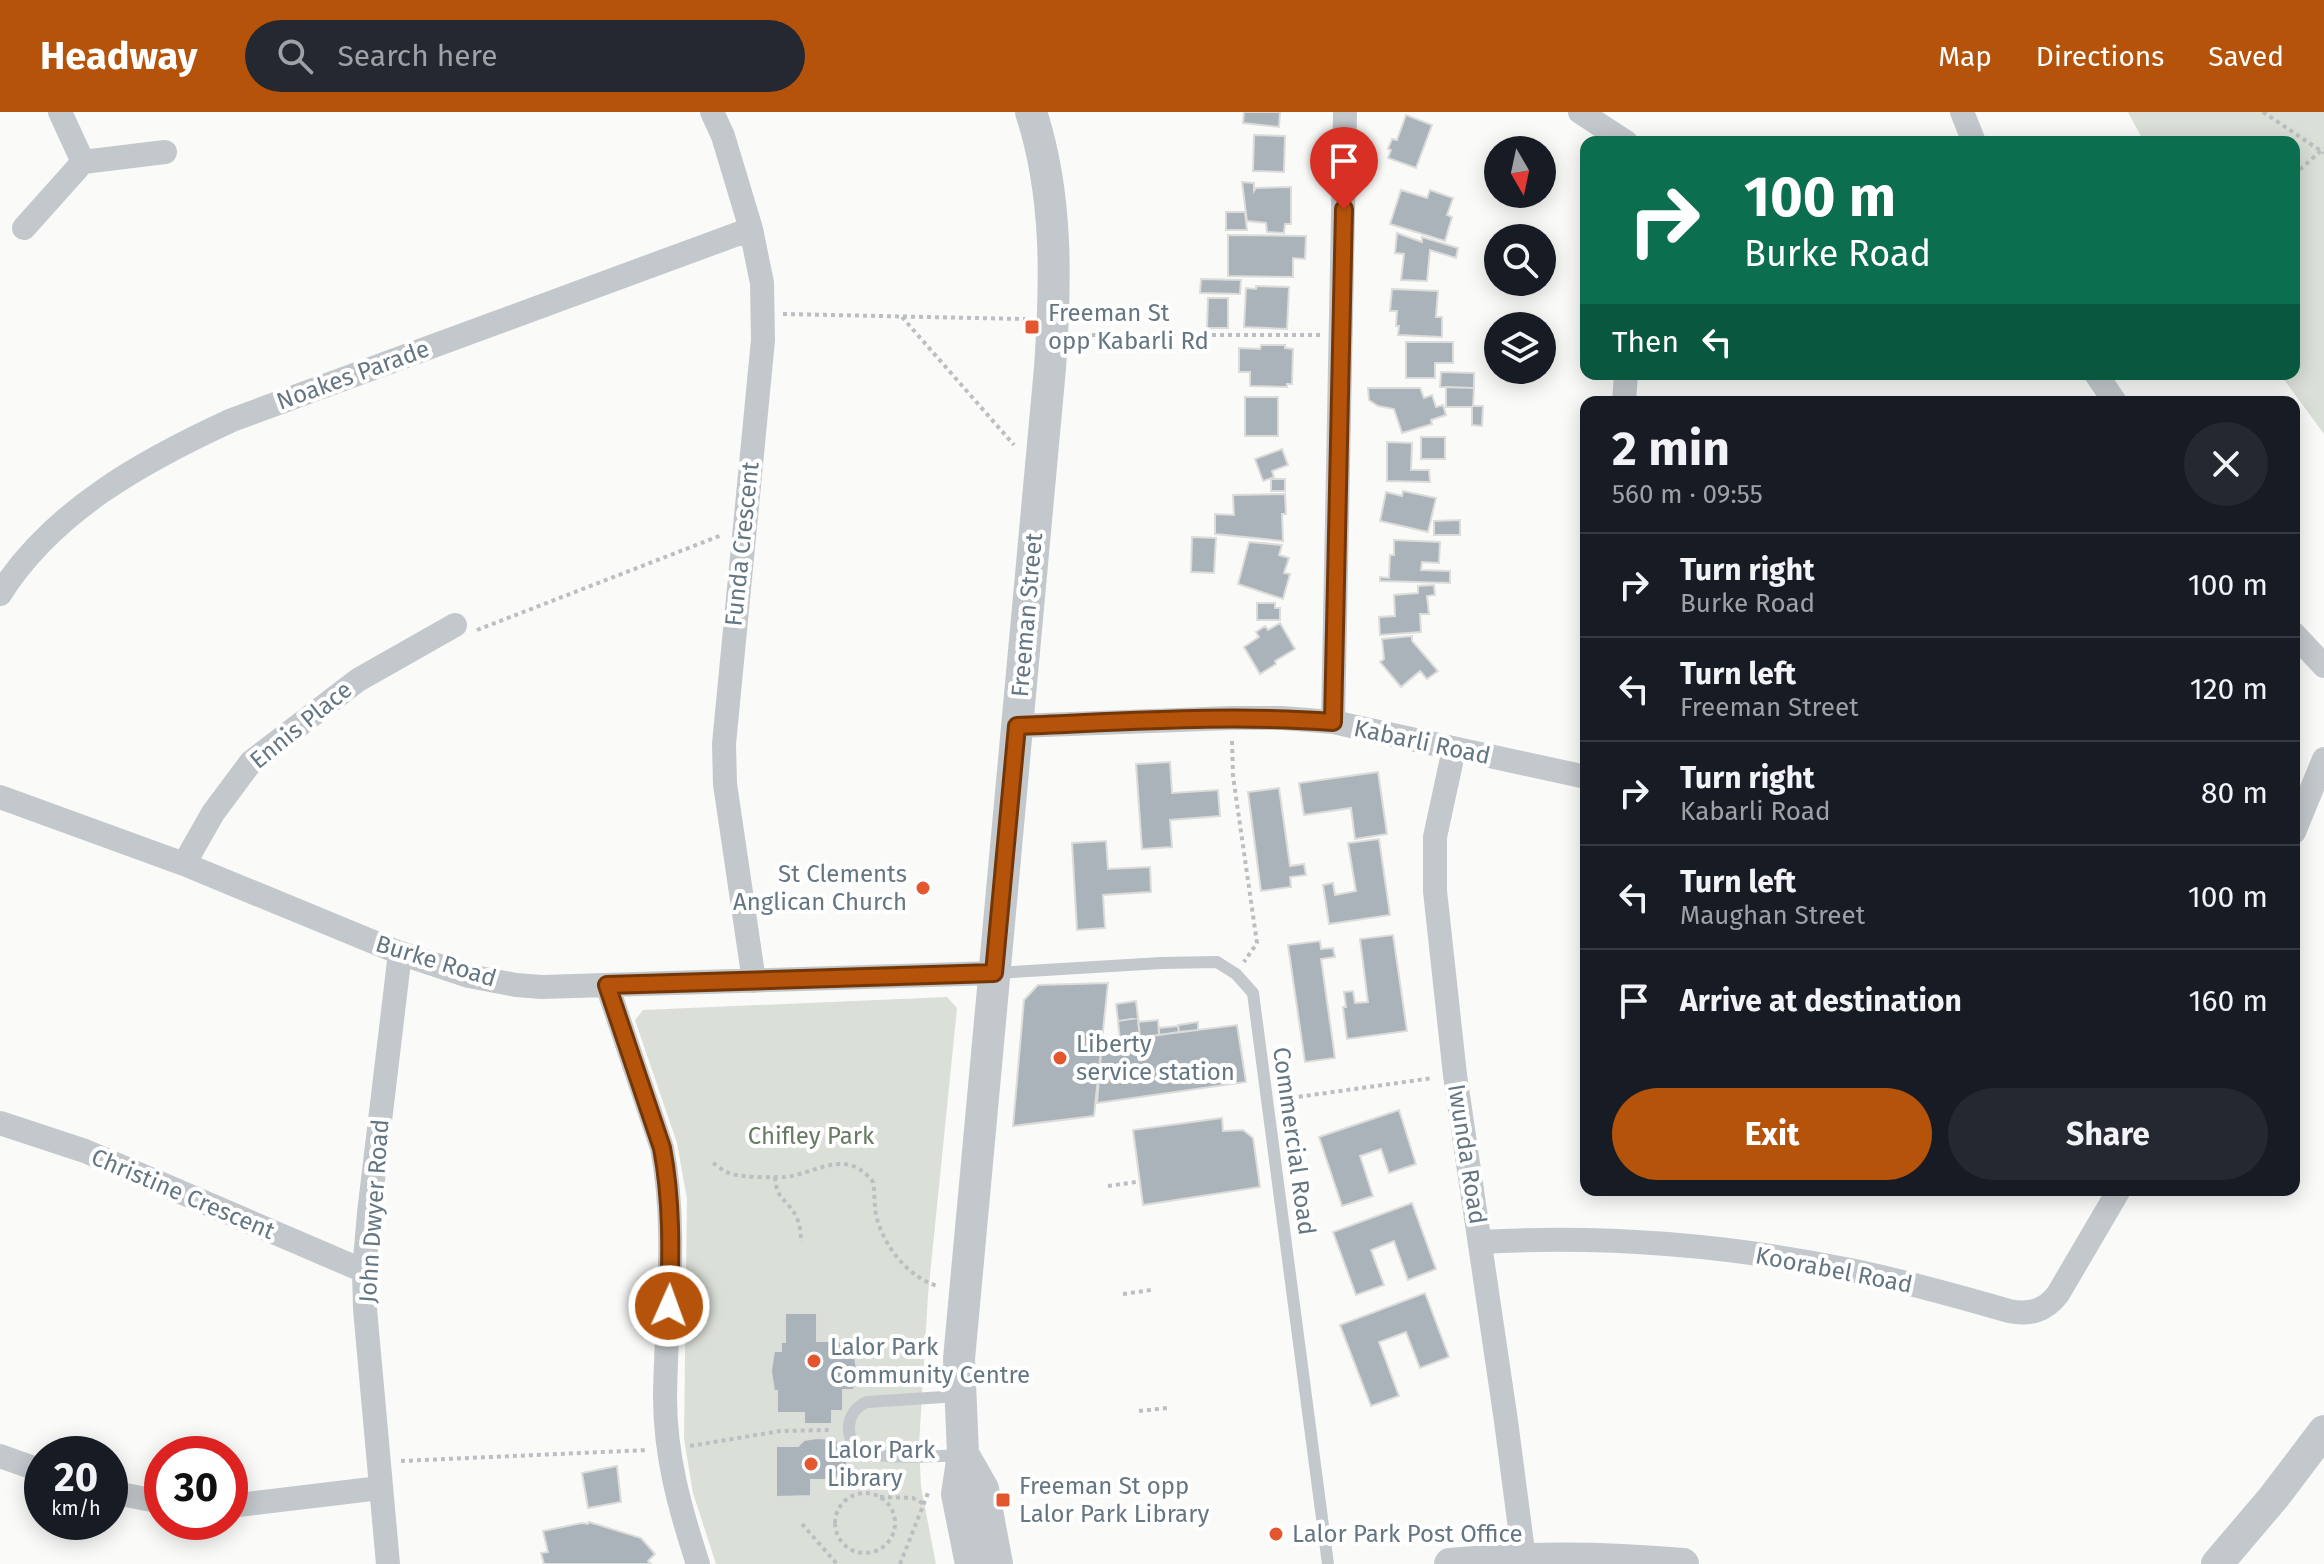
<!DOCTYPE html>
<html lang="en">
<head>
<meta charset="utf-8">
<style>
	:root { --surface:#171b24; --page:#242831; --text:#f1f3f6; --muted:#9ea1a6; --line:#363941; --accent:#b45309 }
	body { margin:0; font-family:"Fira Sans",sans-serif; background:var(--page); color:var(--text); height:100vh; display:flex; flex-direction:column; font-size:30px; white-space:nowrap }
	* { box-sizing:border-box; margin:0 }
	p { font-size:26px; color:var(--muted) }
	.icon { flex:none; width:44px; height:44px; fill:none; stroke:currentColor; stroke-width:2; stroke-linecap:round; stroke-linejoin:round }
	.map { position:relative; flex:1; overflow:hidden }
	.sheet { position:absolute; left:1580px; top:284px; width:720px; height:800px; display:flex; flex-direction:column; background:var(--surface); border-radius:16px; box-shadow:0 4px 20px #0003 }
	.sheet>* { flex:none }
	.hud { position:absolute; left:1580px; top:24px; width:720px; height:244px; border-radius:16px; box-shadow:0 4px 20px #0003; background:#0b6e4f; color:#fff; overflow:hidden }
	.needle { width:52px; rotate:171deg }
	.controls { position:absolute; left:1484px; top:24px; display:grid; gap:16px }
	.controls a { display:grid; place-items:center; width:72px; height:72px; border-radius:50%; background:var(--surface); box-shadow:0 4px 20px #0003; font-size:40px }
	.speed { position:absolute; left:24px; top:1324px; display:flex; gap:16px; font-size:40px; font-weight:700; text-align:center }
	.speed>* { display:grid; place-content:center; width:104px; height:104px; border-radius:50%; background:var(--surface); box-shadow:0 4px 20px #0003; line-height:1 }
	.speed small { font-size:20px; font-weight:400 }
	.speed .limit { border:12px solid #d22; background:#fff; color:#111 }
	.pin { position:absolute; display:grid; place-items:center; width:68px; height:68px; color:#fff; margin:-82px -34px; border-radius:50% 50% 50% 0; rotate:-45deg; box-shadow:0 0 8px #0007 }
	.pin .icon { rotate:45deg }
	.me { position:absolute; width:88px; margin:-44px; rotate:2deg; stroke-linejoin:round; filter:drop-shadow(0 0 6px #0008) }
	.turn { display:flex; align-items:center; gap:28px; height:168px; padding:0 32px; font-size:36px }
	.turn .icon { width:104px; height:104px; stroke-width:2.5 }
	.turn b { display:block; font-size:56px; line-height:68px }
	.then { display:flex; align-items:center; height:76px; padding:0 32px; background:#0003; gap:16px; font-size:30px }
	.round { display:grid; place-items:center; flex:none; width:84px; height:84px; border-radius:42px; background:var(--page) }
	.head { display:flex; align-items:center; justify-content:space-between; height:136px; padding:0 32px }
	h1 { font-size:48px; font-weight:700; line-height:60px }
	.action { display:flex; gap:16px; margin-top:auto; padding:16px 32px }
	.action a { flex:1; height:92px; border-radius:48px; background:var(--accent); color:#fff; font-size:32px; font-weight:700; line-height:92px; text-align:center }
	.action a+a { background:var(--page); color:var(--text) }
	ul { padding:0; list-style:none }
	li { display:flex; align-items:center; gap:24px; height:104px; padding:0 32px; border-top:2px solid var(--line) }
	li div { flex:1 }
	li b { display:block; font-size:30px }
	li em { font-style:normal }
	header { display:flex; align-items:center; gap:48px; box-sizing:border-box; height:112px; padding:0 40px; background:var(--accent); color:#fff }
	header strong { font-size:38px }
	nav { display:flex; gap:44px; margin-inline-start:auto; font-size:28px }
	.search { width:560px; height:72px; background:var(--page); display:flex; align-items:center; gap:20px; box-sizing:border-box; padding:0 28px; border-radius:44px; color:var(--muted); font-size:30px }
	.map>svg:first-child { display:block }
	.green { fill:#dadfd7 }
	.building { fill:#aab3b9; stroke:#dcdcda; stroke-width:2 }
	.lines { fill:none; stroke-linecap:round; stroke-linejoin:round }
	.path { stroke:#bbbfc2; stroke-width:4; stroke-dasharray:4 4; stroke-linecap:butt }
	.service { stroke:#c3c8cc; stroke-width:12 }
	.minor { stroke:#c3c8cc; stroke-width:24 }
	.tertiary { stroke:#c3c8cc; stroke-width:32 }
	.route-casing { stroke:#753606; stroke-width:20 }
	.route { stroke:#b45309; stroke-width:14 }
	.poi-dot { fill:#e4572e; stroke:#fff; stroke-width:3 }
	.labels { text-anchor:middle; dominant-baseline:central; stroke-width:8; stroke-linejoin:round; paint-order:stroke }
	.poi-label { font-size:24px; fill:#657683; stroke:#fff; text-anchor:start }
	.street-label { font-size:24px; fill:#657683; stroke:#fff }
	.park-label { font-size:24px; fill:#687a64; stroke:#fff }
</style>
</head>
<body>
<header>
<strong>Headway</strong>
<div class="search"><svg class="icon" aria-label="search" viewBox="0 0 24 24"><circle cx="10" cy="10" r="6"/><path d="M15 15l6 6"/></svg>Search here</div>
<nav><a>Map</a><a>Directions</a><a>Saved</a></nav>
</header>
<div class="map">
<svg width="2324" height="1452" viewBox="0 0 2324 1452">
	<rect width="100%" height="100%" fill="#fafaf8"/>
	<!-- green -->
	<path class="green" d="M 2128,0 L 2324,0 L 2324,322 L 2280,262 L 2294,262 L 2294,30 L 2144,30 Z
		M 947,885 L 957,896 L 928,1183 L 919,1333 L 921,1375 L 936,1452 L 716,1452 L 693,1381 L 684,1327 L 687,1087 L 677,1031 L 635,908 L 643,898 Z"/>
	<!-- building -->
	<path class="building" d="M 1244,0 L 1280,0 L 1279,15 L 1243,11 Z
		M 1406,3 L 1432,13 L 1416,56 L 1388,46 L 1391,38 L 1388,37 L 1392,27 L 1397,28 Z
		M 1254,23 L 1285,24 L 1284,60 L 1253,59 Z
		M 1242,70 L 1254,71 L 1254,79 L 1256,76 L 1291,75 L 1291,112 L 1285,112 L 1284,121 L 1267,120 L 1266,111 L 1247,109 Z
		M 1401,78 L 1427,86 L 1430,78 L 1453,86 L 1447,103 L 1452,105 L 1445,129 L 1390,112 Z
		M 1226,100 L 1245,100 L 1247,118 L 1226,118 Z
		M 1397,121 L 1422,130 L 1422,125 L 1458,136 L 1456,146 L 1430,138 L 1427,169 L 1401,168 L 1404,142 L 1395,141 Z
		M 1228,123 L 1306,124 L 1305,147 L 1293,146 L 1293,165 L 1228,164 Z
		M 1201,167 L 1241,168 L 1240,182 L 1200,181 Z
		M 1256,174 L 1289,175 L 1287,217 L 1244,215 L 1246,176 L 1256,177 Z
		M 1392,177 L 1438,179 L 1436,205 L 1442,205 L 1442,225 L 1398,223 L 1399,214 L 1396,214 L 1397,199 L 1390,199 Z
		M 1208,186 L 1228,186 L 1228,216 L 1207,216 Z
		M 1406,230 L 1453,230 L 1453,251 L 1435,251 L 1435,266 L 1406,266 Z
		M 1261,233 L 1285,233 L 1285,236 L 1293,237 L 1292,272 L 1287,272 L 1287,275 L 1250,274 L 1250,260 L 1239,260 L 1239,236 L 1260,237 Z
		M 1441,260 L 1474,261 L 1474,276 L 1440,275 Z
		M 1446,275 L 1474,276 L 1473,294 L 1483,294 L 1482,314 L 1472,313 L 1472,295 L 1446,295 Z
		M 1368,276 L 1420,276 L 1424,286 L 1432,283 L 1436,295 L 1443,293 L 1446,303 L 1431,308 L 1432,312 L 1402,321 L 1394,297 L 1378,294 L 1369,288 Z
		M 1245,285 L 1278,285 L 1278,324 L 1245,324 Z
		M 1421,325 L 1445,325 L 1445,347 L 1421,347 Z
		M 1387,330 L 1412,331 L 1411,358 L 1429,358 L 1430,370 L 1387,369 Z
		M 1282,337 L 1288,353 L 1272,359 L 1274,365 L 1263,369 L 1255,347 Z
		M 1271,367 L 1285,367 L 1285,379 L 1271,379 Z
		M 1403,379 L 1436,386 L 1428,420 L 1380,409 L 1386,380 L 1402,384 Z
		M 1285,382 L 1286,402 L 1282,402 L 1283,429 L 1215,422 L 1215,402 L 1234,403 L 1233,383 Z
		M 1460,408 L 1460,423 L 1434,423 L 1434,409 Z
		M 1192,425 L 1216,426 L 1214,461 L 1191,460 Z
		M 1394,428 L 1440,430 L 1439,451 L 1422,450 L 1421,458 L 1450,459 L 1450,471 L 1380,469 L 1380,465 L 1389,466 L 1390,443 L 1394,443 Z
		M 1249,430 L 1282,433 L 1279,443 L 1289,446 L 1284,461 L 1290,462 L 1283,487 L 1238,472 Z
		M 1434,473 L 1435,483 L 1427,484 L 1429,502 L 1420,502 L 1421,520 L 1380,523 L 1379,505 L 1395,504 L 1394,483 L 1418,481 L 1418,474 Z
		M 1257,491 L 1275,491 L 1275,496 L 1280,496 L 1280,508 L 1257,508 Z
		M 1280,511 L 1295,537 L 1275,549 L 1276,552 L 1260,562 L 1244,535 L 1259,525 L 1256,520 L 1265,514 L 1268,518 Z
		M 1412,524 L 1412,529 L 1438,559 L 1427,567 L 1420,559 L 1401,575 L 1380,550 L 1384,547 L 1382,527 Z
		M 1170,650 L 1172,681 L 1218,678 L 1220,704 L 1170,708 L 1172,735 L 1142,737 L 1136,652 Z
		M 1378,660 L 1387,722 L 1355,727 L 1351,696 L 1304,703 L 1299,671 Z
		M 1279,676 L 1290,754 L 1304,752 L 1306,763 L 1290,765 L 1291,775 L 1261,779 L 1248,680 Z
		M 1379,727 L 1390,803 L 1329,812 L 1323,773 L 1333,771 L 1335,783 L 1356,779 L 1348,731 Z
		M 1106,729 L 1108,757 L 1150,755 L 1151,780 L 1103,783 L 1105,816 L 1077,818 L 1072,731 Z
		M 1393,823 L 1407,919 L 1347,927 L 1343,895 L 1346,895 L 1344,880 L 1353,879 L 1355,891 L 1368,890 L 1360,827 Z
		M 1320,829 L 1321,837 L 1333,836 L 1335,845 L 1321,847 L 1335,946 L 1305,950 L 1288,833 Z
		M 1108,871 L 1094,1004 L 1013,1014 L 1024,888 L 1038,873 Z
		M 1136,889 L 1138,906 L 1118,909 L 1116,892 Z
		M 1138,906 L 1140,925 L 1120,928 L 1118,909 Z
		M 1158,908 L 1159,923 L 1140,925 L 1138,910 Z
		M 1198,910 L 1198,918 L 1179,920 L 1178,913 Z
		M 1237,913 L 1246,970 L 1097,991 L 1102,930 Z
		M 1178,914 L 1179,920 L 1159,923 L 1159,916 Z
		M 1399,998 L 1416,1052 L 1389,1061 L 1381,1037 L 1360,1044 L 1373,1084 L 1342,1094 L 1319,1025 Z
		M 1222,1006 L 1223,1019 L 1243,1018 L 1253,1026 L 1260,1075 L 1143,1093 L 1133,1018 Z
		M 1412,1091 L 1436,1157 L 1408,1168 L 1394,1129 L 1371,1138 L 1384,1173 L 1356,1183 L 1333,1120 Z
		M 1425,1181 L 1449,1245 L 1420,1256 L 1406,1220 L 1379,1230 L 1399,1284 L 1371,1294 L 1340,1213 Z
		M 785,1201 L 817,1201 L 817,1229 L 847,1229 L 847,1239 L 854,1239 L 857,1258 L 854,1278 L 843,1278 L 843,1299 L 832,1299 L 832,1312 L 804,1312 L 804,1301 L 777,1301 L 777,1279 L 774,1279 L 771,1259 L 774,1239 L 781,1239 L 781,1230 L 785,1230 Z
		M 817,1326 L 835,1327 L 847,1339 L 847,1356 L 835,1368 L 811,1368 L 811,1384 L 776,1385 L 776,1334 L 798,1334 L 804,1328 Z
		M 617,1354 L 621,1390 L 588,1396 L 582,1361 Z
		M 589,1410 L 641,1426 L 655,1442 L 648,1449 L 651,1452 L 544,1452 L 541,1441 L 548,1440 L 543,1419 L 582,1411 L 588,1412 Z"/>
	<g class="lines">
		<!-- path -->
		<path class="path" d="M 2263,0 L 2324,41
			M 2294,63 L 2324,36
			M 783,202 L 1025,207
			M 902,205 L 1014,333
			M 1084,223 L 1320,223
			M 477,518 L 722,423
			M 1232,629 L 1233,664 L 1257,831 L 1244,850
			M 1283,987 L 1433,966
			M 713,1051 C 718,1054 723,1059 729,1061 C 742,1066 779,1066 792,1064 C 823,1057 849,1038 873,1070 C 875,1081 874,1092 876,1103 C 883,1133 908,1166 938,1174
			M 775,1065 C 776,1088 787,1087 796,1104 C 800,1112 801,1121 801,1130
			M 1108,1074 L 1136,1070
			M 1123,1182 L 1151,1178
			M 869,1275 L 875,1261 L 931,1258
			M 1139,1299 L 1167,1296
			M 690,1334 L 780,1319 L 832,1318
			M 401,1349 L 648,1338
			M835 1411a30 30 0 1 1 60 0a30 30 0 1 1-60 0Z
			M 880,1385 L 913,1386 L 924,1392
			M 802,1412 L 837,1452
			M 900,1452 L 928,1381"/>
		<!-- service -->
		<path class="service" d="M 996,861 L 1161,851 L 1217,850 L 1236,862 L 1253,881 L 1328,1452
			M 959,1284 L 867,1290 C 857,1294 850,1303 849,1314 C 848,1325 854,1336 864,1340 C 880,1348 941,1344 960,1343"/>
		<!-- minor -->
		<path class="minor" d="M 60,0 L 83,50
			M 712,0 L 723,24 L 751,117 L 762,171 L 763,228 L 724,632 L 725,672 L 754,869
			M 1580,0 L 1626,30
			M 1962,0 L 1974,30
			M 24,116 L 83,50 L 165,40
			M 2096,262 L 2115,290
			M 1624,290 L 1626,262
			M 0,482 C 53,398 145,348 232,308 L 751,117
			M 2294,522 L 2324,554
			M 1333,610 L 1345,0
			M 1017,614 L 1231,606 L 1282,606 L 1333,610 L 1586,665
			M 1454,637 L 1435,725 L 1435,779 L 1455,963 L 1506,1309 L 1524,1447
			M 0,685 L 184,752 L 400,841 L 469,864 L 516,873 L 542,875 L 994,861
			M 2294,720 L 2324,647
			M 184,752 L 213,701 L 251,650 L 358,568 L 455,513
			M 607,873 L 662,1036 C 678,1119 666,1202 665,1285 C 665,1344 680,1397 698,1452
			M 0,1011 L 85,1039 L 364,1159
			M 1480,1130 C 1604,1123 1728,1133 1850,1158 C 1904,1169 1957,1184 2009,1199 C 2030,1203 2045,1199 2058,1182 L 2119,1078
			M 0,1344 L 42,1359
			M 110,1380 L 162,1390
			M 230,1394 L 380,1376
			M 388,1452 L 365,1197 L 364,1159 L 369,1101 L 400,841"/>
		<!-- tertiary -->
		<path class="tertiary" d="M 963,1342 L 983,1377 L 997,1452
			M 971,1452 L 957,1382 L 963,1342 L 959,1247 L 1050,256 C 1056,170 1058,83 1031,0
			M 1450,1452 C 1528,1444 1606,1445 1683,1452
			M 2217,1452 L 2274,1385 L 2324,1319"/>
	</g>
	<g class="lines">
		<defs>
			<path id="route" d="M 669,1194 C 671,1141 672,1088 662,1036 L 607,873 L 994,861 L 1017,614 C 1122,610 1228,602 1333,610 L 1344,97"/>
		</defs>
		<!-- route casing -->
		<use href="#route" class="route-casing"/>
		<!-- route -->
		<use href="#route" class="route"/>
	</g>
	<!-- markers -->
	<g class="poi-dot">
		<rect x="1024" y="207" width="16" height="16" rx="4"/>
		<circle cx="923" cy="776" r="8"/>
		<circle cx="1060" cy="946" r="8"/>
		<circle cx="814" cy="1249" r="8"/>
		<circle cx="811" cy="1352" r="8"/>
		<rect x="995" y="1380" width="16" height="16" rx="4"/>
		<circle cx="1276" cy="1422" r="8"/>
	</g>
	<g class="labels">
		<!-- poi labels -->
		<g class="poi-label">
			<text x="1048" y="201">Freeman St<tspan x="1048" dy="28">opp Kabarli Rd</tspan></text>
			<text x="907" y="762" text-anchor="end">St Clements<tspan x="907" dy="28">Anglican Church</tspan></text>
			<text x="1076" y="932">Liberty<tspan x="1076" dy="28">service station</tspan></text>
			<text x="830" y="1235">Lalor Park<tspan x="830" dy="28">Community Centre</tspan></text>
			<text x="827" y="1338">Lalor Park<tspan x="827" dy="28">Library</tspan></text>
			<text x="1019" y="1374">Freeman St opp<tspan x="1019" dy="28">Lalor Park Library</tspan></text>
			<text x="1292" y="1422">Lalor Park Post Office</text>
		</g>
		<!-- street labels -->
		<g class="street-label">
			<text transform="translate(353 263) rotate(-20)">Noakes Parade</text>
			<text transform="translate(742 432) rotate(-84)">Funda Crescent</text>
			<text transform="translate(1027 503) rotate(-85)">Freeman Street</text>
			<text transform="translate(301 613) rotate(-39)">Ennis Place</text>
			<text transform="translate(1422 630) rotate(12)">Kabarli Road</text>
			<text transform="translate(436 849) rotate(17)">Burke Road</text>
			<text transform="translate(1294 1029) rotate(82)">Commercial Road</text>
			<text transform="translate(1467 1042) rotate(81)">Iwunda Road</text>
			<text transform="translate(183 1082) rotate(23)">Christine Crescent</text>
			<text transform="translate(374 1099) rotate(-86)">John Dwyer Road</text>
			<text transform="translate(1834 1158) rotate(11)">Koorabel Road</text>
		</g>
		<!-- park labels -->
		<g class="park-label">
			<text x="811" y="1024">Chifley Park</text>
		</g>
	</g>
</svg>
<div class="controls">
<a><svg class="needle" viewBox="-14 -14 28 28"><path d="M0-13l5 13h-10z" fill="#e53935"/><path d="M0 13l5-13h-10z" fill="#9ea1a6"/></svg></a>
<a><svg class="icon" aria-label="search" viewBox="0 0 24 24"><circle cx="10" cy="10" r="6"/><path d="M15 15l6 6"/></svg></a>
<a><svg class="icon" aria-label="layers" viewBox="0 0 24 24"><path d="M12 4l9 5-9 5-9-5zM3 14l9 5 9-5"/></svg></a>
</div>
<div class="speed"><div>20<small>km/h</small></div><div class="limit">30</div></div>
<div class="pin" style="left:1344px;top:97px;background:#d93025"><svg class="icon" aria-label="arrive" viewBox="0 0 24 24"><path d="M6 21V4h12l-3 4 3 4H6"/></svg></div>
<svg class="me" style="left:669px;top:1194px" viewBox="-20 -20 40 40"><circle r="17" fill="#b45309" stroke="#fff" stroke-width="3"/><path d="M0-11L8 9 0 5-8 9z" fill="#fff"/></svg>
<div class="hud">
<div class="turn"><svg class="icon" aria-label="right" viewBox="0 0 24 24"><path d="M7 20v-9h11M14 6l5 5-5 5"/></svg><div><b>100 m</b>Burke Road</div></div>
<div class="then">Then<svg class="icon" aria-label="left" viewBox="0 0 24 24"><path d="M17 20v-9H6M10 6l-5 5 5 5"/></svg></div>
</div>
<section class="sheet">
<div class="head"><div><h1>2 min</h1><p>560 m · 09:55</p></div><a class="round"><svg class="icon" aria-label="close" viewBox="0 0 24 24"><path d="M6 6l12 12M18 6L6 18"/></svg></a></div>
<ul>
<li><svg class="icon" aria-label="right" viewBox="0 0 24 24"><path d="M7 20v-9h11M14 6l5 5-5 5"/></svg><div><b>Turn right</b><p>Burke Road</p></div><em>100 m</em></li>
<li><svg class="icon" aria-label="left" viewBox="0 0 24 24"><path d="M17 20v-9H6M10 6l-5 5 5 5"/></svg><div><b>Turn left</b><p>Freeman Street</p></div><em>120 m</em></li>
<li><svg class="icon" aria-label="right" viewBox="0 0 24 24"><path d="M7 20v-9h11M14 6l5 5-5 5"/></svg><div><b>Turn right</b><p>Kabarli Road</p></div><em>80 m</em></li>
<li><svg class="icon" aria-label="left" viewBox="0 0 24 24"><path d="M17 20v-9H6M10 6l-5 5 5 5"/></svg><div><b>Turn left</b><p>Maughan Street</p></div><em>100 m</em></li>
<li><svg class="icon" aria-label="arrive" viewBox="0 0 24 24"><path d="M6 21V4h12l-3 4 3 4H6"/></svg><div><b>Arrive at destination</b></div><em>160 m</em></li>
</ul>
<div class="action"><a>Exit</a><a>Share</a></div>
</section>
</div>
</body>
</html>
